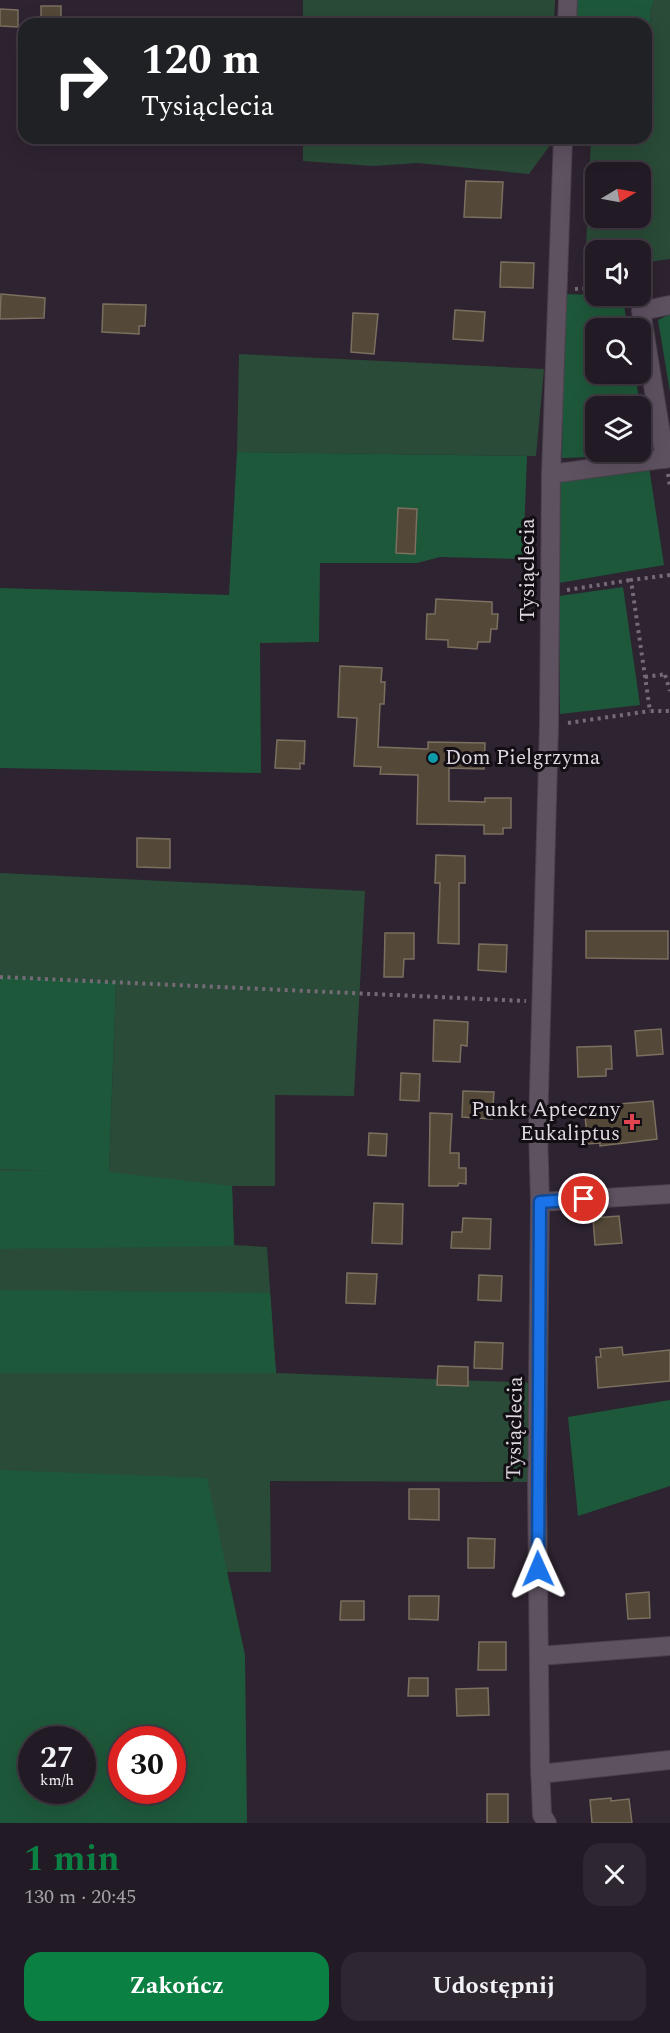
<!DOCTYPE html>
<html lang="pl">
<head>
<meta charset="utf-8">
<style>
	:root { --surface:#221a24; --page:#2e2731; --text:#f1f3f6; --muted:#a2a1a6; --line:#3f3841; --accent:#0b8043 }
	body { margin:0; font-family:Spectral,serif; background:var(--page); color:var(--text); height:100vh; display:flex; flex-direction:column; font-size:22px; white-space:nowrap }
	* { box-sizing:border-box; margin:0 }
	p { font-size:20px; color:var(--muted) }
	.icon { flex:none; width:33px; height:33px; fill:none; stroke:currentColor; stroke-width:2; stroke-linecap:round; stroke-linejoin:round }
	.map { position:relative; height:1823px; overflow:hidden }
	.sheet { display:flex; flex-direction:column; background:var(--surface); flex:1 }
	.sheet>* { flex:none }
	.top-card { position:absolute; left:18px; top:18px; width:634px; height:126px; border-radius:18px; box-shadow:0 6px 24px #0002,0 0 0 2px var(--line); background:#202124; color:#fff; overflow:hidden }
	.needle { width:39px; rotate:80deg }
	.fabs { position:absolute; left:585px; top:162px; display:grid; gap:12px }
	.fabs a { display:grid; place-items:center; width:66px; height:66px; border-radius:12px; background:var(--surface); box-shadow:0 6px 24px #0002,0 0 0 2px var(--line); font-size:30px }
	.speed { position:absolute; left:18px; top:1726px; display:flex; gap:12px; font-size:30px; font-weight:700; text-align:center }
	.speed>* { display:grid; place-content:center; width:78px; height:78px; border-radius:50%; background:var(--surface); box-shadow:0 6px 24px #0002,0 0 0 2px var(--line); line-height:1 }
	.speed small { font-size:15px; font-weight:400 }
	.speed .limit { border:9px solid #d22; background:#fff; color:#111 }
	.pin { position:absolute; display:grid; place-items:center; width:51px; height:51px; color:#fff; margin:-26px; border:3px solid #fff; border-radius:50%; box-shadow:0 2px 6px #0007 }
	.me { position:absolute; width:66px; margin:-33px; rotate:359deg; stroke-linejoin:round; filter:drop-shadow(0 0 4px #0008) }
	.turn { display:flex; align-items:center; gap:21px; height:126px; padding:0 24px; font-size:27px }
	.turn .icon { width:78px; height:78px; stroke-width:2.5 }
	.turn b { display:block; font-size:42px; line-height:51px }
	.round { display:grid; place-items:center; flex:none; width:63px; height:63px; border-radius:18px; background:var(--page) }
	.summary { display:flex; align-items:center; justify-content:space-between; height:102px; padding:0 24px }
	h1 { font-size:36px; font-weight:700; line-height:45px; color:var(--accent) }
	.primary-button { display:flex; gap:12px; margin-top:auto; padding:12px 24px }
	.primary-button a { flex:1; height:69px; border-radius:18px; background:var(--accent); color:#fff; font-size:24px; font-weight:700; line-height:69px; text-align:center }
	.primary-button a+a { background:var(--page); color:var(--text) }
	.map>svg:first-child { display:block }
	.green { fill:#294b37; fill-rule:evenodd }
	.forest { fill:#1e583a; fill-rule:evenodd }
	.building { fill:#544939; stroke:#7b6f5f; stroke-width:1.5 }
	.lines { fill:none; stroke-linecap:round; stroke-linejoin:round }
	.minor-casing { stroke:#4a414c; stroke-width:20 }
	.path { stroke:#746b76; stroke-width:4; stroke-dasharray:3 4.5; stroke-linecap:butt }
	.minor { stroke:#5e5160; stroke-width:18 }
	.route-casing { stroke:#114b97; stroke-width:15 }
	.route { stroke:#1a73e8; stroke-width:10 }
	.culture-dot { fill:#0f9aa8; stroke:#130e14; stroke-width:2 }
	.health-dot { fill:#e0444e; stroke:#130e14; stroke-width:2 }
	.labels { text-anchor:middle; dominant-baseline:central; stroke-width:6; stroke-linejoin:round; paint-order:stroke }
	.street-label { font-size:21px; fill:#ded7df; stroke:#130e14 }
	.poi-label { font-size:21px; fill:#ded7df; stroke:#130e14; text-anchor:start }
</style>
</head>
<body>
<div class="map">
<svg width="670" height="1823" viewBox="0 0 670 1823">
	<rect width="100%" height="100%" fill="#2e2330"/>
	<!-- green -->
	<path class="green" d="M 303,0 L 555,0 L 554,24 L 303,24 Z
		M 654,0 L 670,0 L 670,259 L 641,263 L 640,250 L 596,250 L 595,269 L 585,270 L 591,138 L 646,138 L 647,116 L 655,109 L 650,13 ZM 596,172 L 640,172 L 640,218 L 596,218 Z
		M 303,138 L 551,138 L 551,144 L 529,174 L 418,163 L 373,166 L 303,161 Z
		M 239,354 L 544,369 L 536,456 L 237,452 Z
		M 0,873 L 365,891 L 354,1096 L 275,1095 L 275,1186 L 232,1186 L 234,1245 L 267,1247 L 276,1373 L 538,1383 L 537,1482 L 270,1481 L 271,1572 L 205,1572 L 0,1480 L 0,1169 L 109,1172 L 116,982 L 0,977 Z"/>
	<!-- forest -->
	<path class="forest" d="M 575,0 L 654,0 L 650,13 L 655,109 L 647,116 L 646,24 L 575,24 Z
		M 564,294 L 623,296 L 627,328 L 596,328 L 596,374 L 635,374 L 640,406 L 596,406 L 596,452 L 640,452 L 641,408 L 648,455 L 562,458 Z
		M 670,314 L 670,392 L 658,320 Z
		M 237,452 L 527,456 L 523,559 L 440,557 L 417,563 L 320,563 L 319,642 L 260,643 L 261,773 L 0,768 L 0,588 L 229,595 Z
		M 649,467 L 664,565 L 559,583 L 560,481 Z
		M 623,587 L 640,705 L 560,714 L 559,596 Z
		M 0,977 L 116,982 L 109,1172 L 232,1186 L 234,1246 L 0,1249 L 0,1171 L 49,1171 L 0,1169 Z
		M 0,1290 L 270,1293 L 276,1373 L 0,1373 Z
		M 670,1400 L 670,1486 L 578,1516 L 568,1417 Z
		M 0,1470 L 207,1478 L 245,1655 L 247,1823 L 0,1823 ZM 32,1740 L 82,1740 L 82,1791 L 32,1791 ZM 122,1740 L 172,1740 L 172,1791 L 122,1791 Z"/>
	<!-- building -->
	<path class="building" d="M 41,6 L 61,6 L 61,24 L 41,24 Z
		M 0,9 L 18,10 L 18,27 L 0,26 Z
		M 466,181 L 503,182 L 501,218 L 464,217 Z
		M 501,262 L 534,263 L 533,288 L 500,287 Z
		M 1,294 L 45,298 L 44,318 L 0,319 Z
		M 103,304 L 146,305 L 145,326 L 139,326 L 139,334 L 102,332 Z
		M 455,310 L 485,312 L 483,341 L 453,339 Z
		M 353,313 L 378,314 L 374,354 L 351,352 Z
		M 398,508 L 417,509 L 415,554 L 396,553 Z
		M 436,599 L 492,602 L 492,614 L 498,614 L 497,629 L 491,629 L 490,642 L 478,642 L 477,649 L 448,647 L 448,640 L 426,639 L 427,614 L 435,614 Z
		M 340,666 L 382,668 L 381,682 L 385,682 L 384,704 L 380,704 L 378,747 L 428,749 L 428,742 L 485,743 L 484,769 L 449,768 L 449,801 L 485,802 L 485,798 L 511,798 L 511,828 L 503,828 L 503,834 L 484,834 L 484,825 L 417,824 L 418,775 L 380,774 L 381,767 L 354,766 L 357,718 L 338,717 Z
		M 277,740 L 305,741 L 304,764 L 300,763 L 300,769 L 275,768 Z
		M 137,838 L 170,839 L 170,868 L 137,867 Z
		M 436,855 L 465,856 L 465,883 L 459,883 L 459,944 L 438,943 L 440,883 L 435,883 Z
		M 586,931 L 668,931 L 668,959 L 586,958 Z
		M 385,933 L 414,933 L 414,959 L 404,959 L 403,977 L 384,977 Z
		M 479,944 L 507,945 L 506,972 L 478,970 Z
		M 434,1020 L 468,1022 L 467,1046 L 461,1045 L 460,1062 L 433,1061 Z
		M 661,1029 L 663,1054 L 637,1056 L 635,1031 Z
		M 611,1046 L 612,1069 L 606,1069 L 606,1076 L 578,1077 L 577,1047 Z
		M 401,1073 L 420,1074 L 419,1101 L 400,1100 Z
		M 463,1091 L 494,1092 L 492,1119 L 462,1117 Z
		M 653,1101 L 657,1139 L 600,1146 L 600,1143 L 588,1144 L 584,1107 Z
		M 430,1113 L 452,1114 L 450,1153 L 459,1153 L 459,1168 L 466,1168 L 466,1184 L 459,1183 L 458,1186 L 429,1186 Z
		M 369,1133 L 387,1134 L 386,1156 L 368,1155 Z
		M 374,1203 L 403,1204 L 402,1244 L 372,1243 Z
		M 619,1216 L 622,1243 L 595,1245 L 593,1218 Z
		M 463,1218 L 491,1219 L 490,1249 L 451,1248 L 452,1232 L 462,1232 Z
		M 347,1273 L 377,1274 L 375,1304 L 346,1303 Z
		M 479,1275 L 502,1276 L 501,1301 L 478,1300 Z
		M 475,1342 L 503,1343 L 502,1369 L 474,1368 Z
		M 622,1347 L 623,1355 L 670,1350 L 670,1381 L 598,1388 L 596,1357 L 601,1357 L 600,1349 Z
		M 438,1366 L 468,1367 L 468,1386 L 437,1385 Z
		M 409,1489 L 439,1489 L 439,1520 L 409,1519 Z
		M 468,1538 L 495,1539 L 494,1568 L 468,1568 Z
		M 649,1592 L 650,1618 L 628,1619 L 626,1594 Z
		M 409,1596 L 439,1596 L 438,1620 L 409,1619 Z
		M 341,1601 L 364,1601 L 364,1620 L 340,1620 Z
		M 479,1642 L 506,1642 L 506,1670 L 478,1670 Z
		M 409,1678 L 428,1678 L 428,1696 L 408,1696 Z
		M 488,1688 L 489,1715 L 457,1716 L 456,1689 Z
		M 487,1794 L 508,1794 L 508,1823 L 487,1823 Z
		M 611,1798 L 611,1801 L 629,1799 L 632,1823 L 592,1823 L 590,1800 Z"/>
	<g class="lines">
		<defs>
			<path id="minor" d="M 567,24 L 568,0
				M 665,459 L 641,311 L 670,305
				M 551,474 L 670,458
				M 540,1202 L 670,1194
				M 539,1656 L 670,1646
				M 540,1774 L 670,1760
				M 547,1823 L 542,1815 L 540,1765 L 537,1482 L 540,1202 L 538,1128 L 549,725 L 551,474 L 563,138"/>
		</defs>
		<!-- minor casing -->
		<use href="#minor" class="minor-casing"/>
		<!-- path -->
		<path class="path" d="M 575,289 L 596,288
			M 668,474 L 670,487
			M 670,575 L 631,580 L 650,711 L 670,711
			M 567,590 L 631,580
			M 665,675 L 670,691
			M 645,677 L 667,674
			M 568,723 L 650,711
			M 0,977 L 526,1001"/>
		<!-- minor -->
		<use href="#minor" class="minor"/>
	</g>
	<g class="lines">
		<defs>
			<path id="route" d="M 538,1569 L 540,1202 L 584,1199"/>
		</defs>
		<!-- route casing -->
		<use href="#route" class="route-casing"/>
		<!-- route -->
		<use href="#route" class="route"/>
	</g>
	<!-- markers -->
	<circle class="culture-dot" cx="433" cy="758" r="6"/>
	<path class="health-dot" d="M629 1113h6v6h6v6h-6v6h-6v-6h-6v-6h6z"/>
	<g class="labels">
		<!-- street labels -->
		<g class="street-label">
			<text transform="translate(528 570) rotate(-90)">Tysiąclecia</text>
			<text transform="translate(515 1428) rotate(-89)">Tysiąclecia</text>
		</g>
		<!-- poi labels -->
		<g class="poi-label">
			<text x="445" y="758">Dom Pielgrzyma</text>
			<text x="620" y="1110" text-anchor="end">Punkt Apteczny<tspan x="620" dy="24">Eukaliptus</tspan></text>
		</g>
	</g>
</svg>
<div class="fabs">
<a><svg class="needle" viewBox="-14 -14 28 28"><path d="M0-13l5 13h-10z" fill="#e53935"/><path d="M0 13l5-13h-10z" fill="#a2a1a6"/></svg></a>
<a><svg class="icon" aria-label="sound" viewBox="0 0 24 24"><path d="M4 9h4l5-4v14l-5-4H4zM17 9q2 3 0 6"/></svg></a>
<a><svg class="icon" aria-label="search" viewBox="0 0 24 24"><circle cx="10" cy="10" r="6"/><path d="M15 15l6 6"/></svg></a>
<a><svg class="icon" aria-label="layers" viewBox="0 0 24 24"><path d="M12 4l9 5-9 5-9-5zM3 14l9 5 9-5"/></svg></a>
</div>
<div class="speed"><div>27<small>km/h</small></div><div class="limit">30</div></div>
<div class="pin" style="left:584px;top:1199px;background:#d93025"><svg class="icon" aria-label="arrive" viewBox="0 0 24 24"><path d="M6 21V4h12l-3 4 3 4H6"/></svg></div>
<svg class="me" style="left:538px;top:1569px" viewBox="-20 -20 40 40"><path d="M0-17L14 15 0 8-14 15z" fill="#1a73e8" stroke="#fff" stroke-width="4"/></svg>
<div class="top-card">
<div class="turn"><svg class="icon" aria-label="right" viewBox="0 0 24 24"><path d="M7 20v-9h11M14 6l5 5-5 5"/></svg><div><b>120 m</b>Tysiąclecia</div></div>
</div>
</div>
<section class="sheet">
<div class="summary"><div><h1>1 min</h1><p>130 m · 20:45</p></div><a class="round"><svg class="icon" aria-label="close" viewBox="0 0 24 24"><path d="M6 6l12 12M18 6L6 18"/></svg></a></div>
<div class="primary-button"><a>Zakończ</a><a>Udostępnij</a></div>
</section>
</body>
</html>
